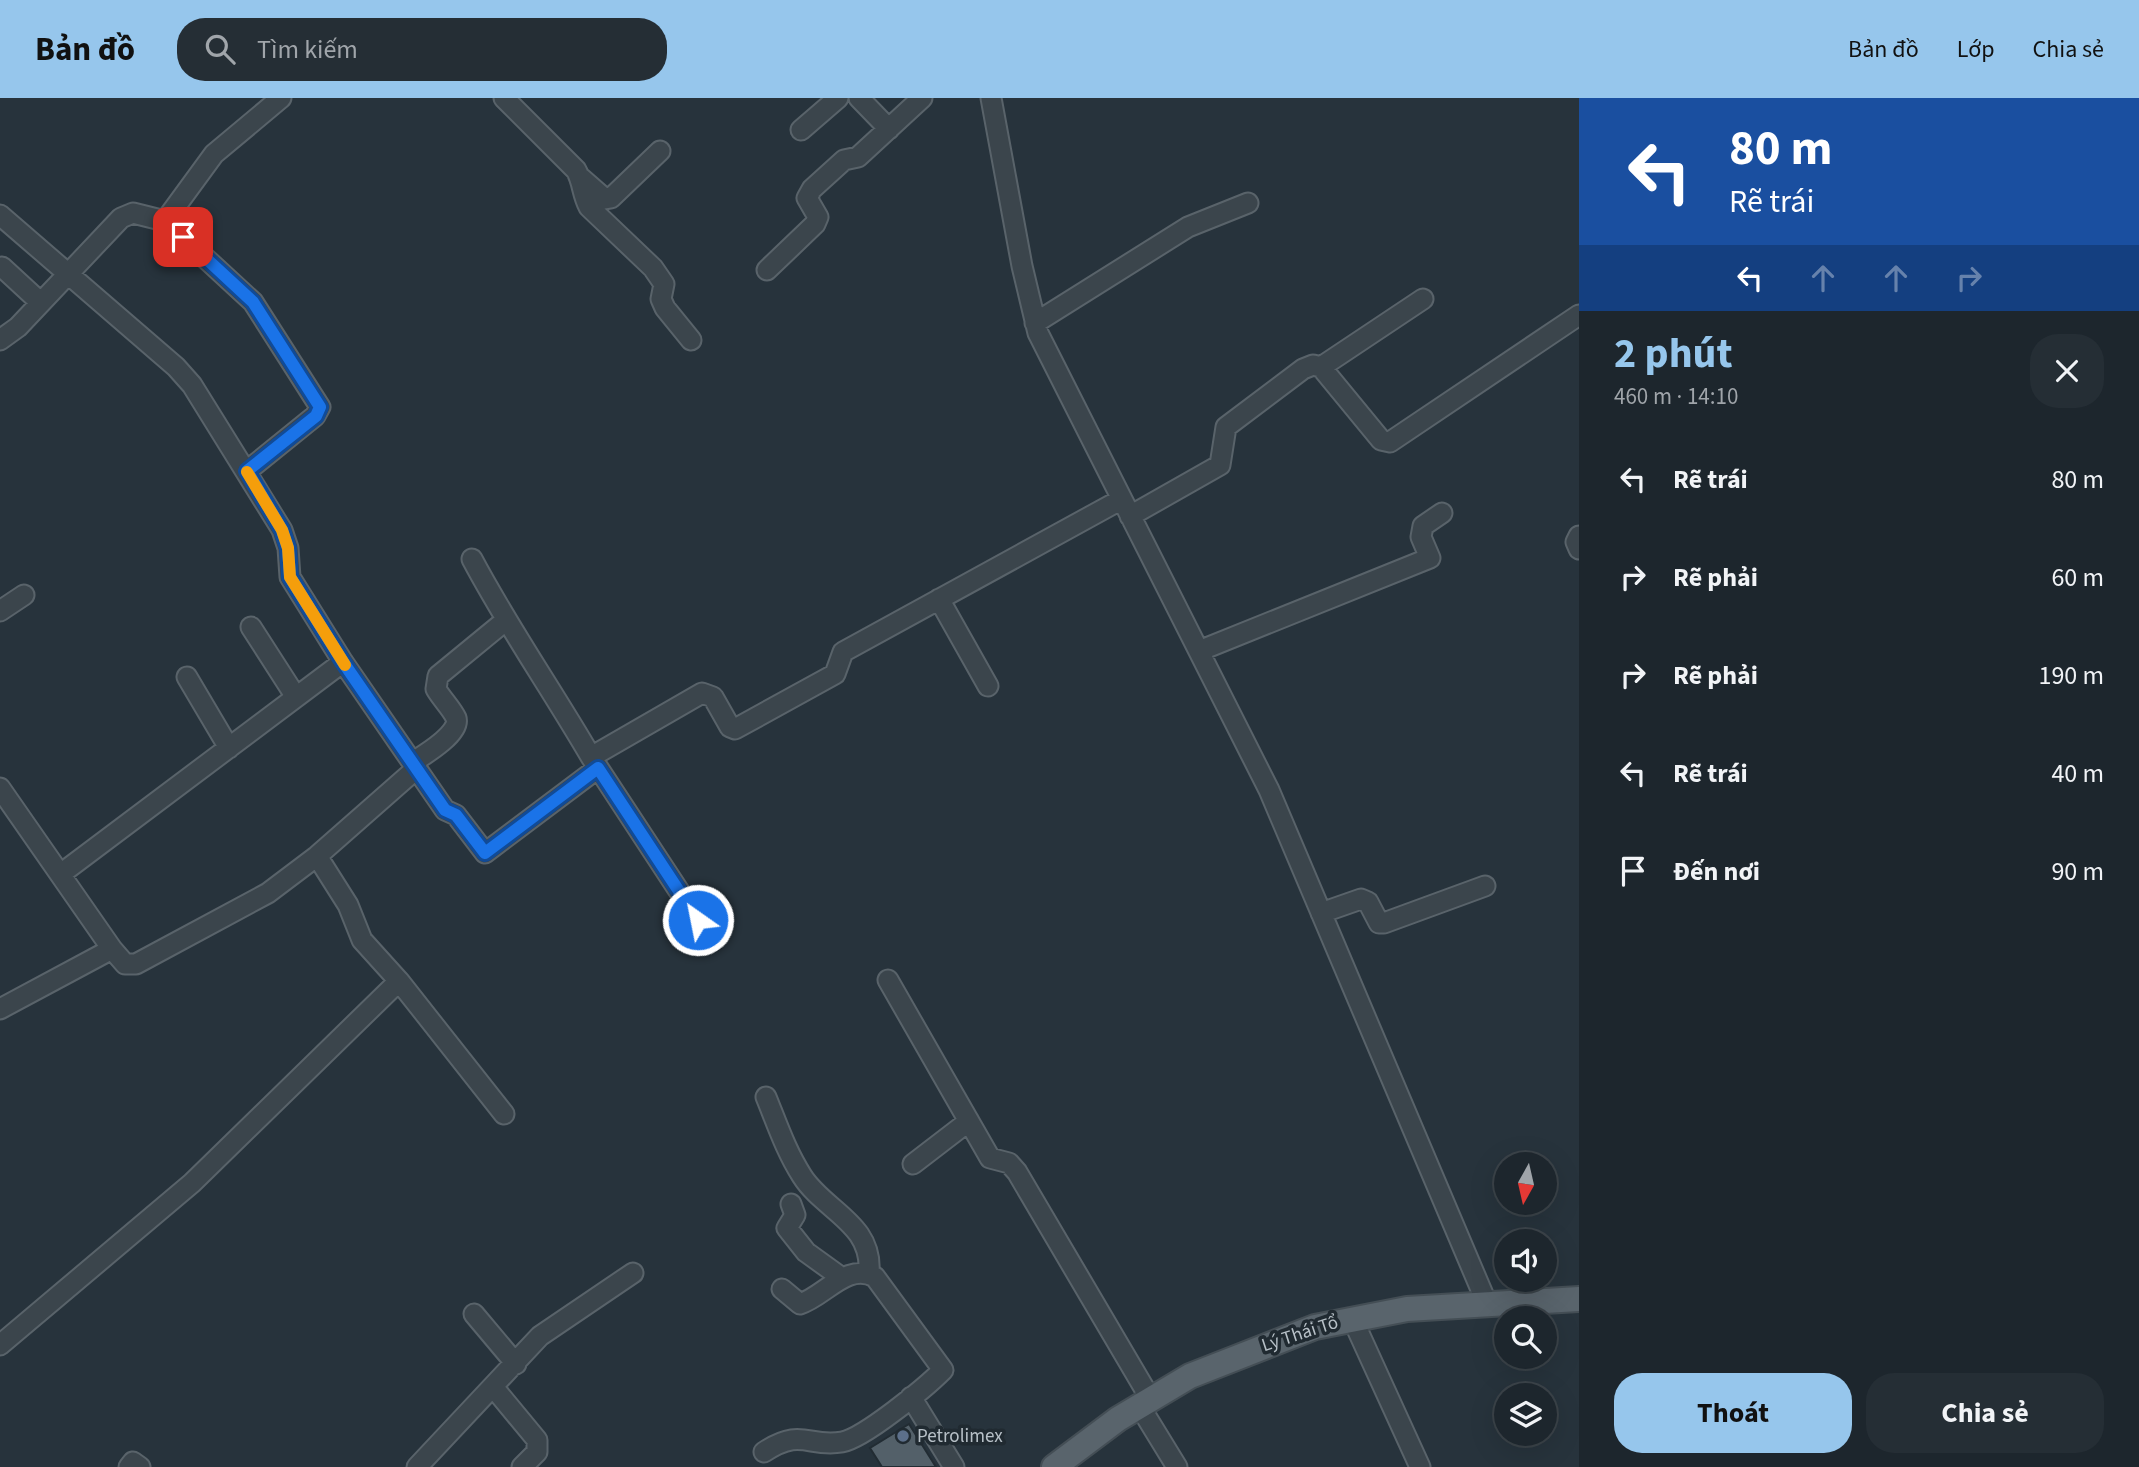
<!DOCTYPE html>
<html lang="vi">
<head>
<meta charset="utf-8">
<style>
	:root { --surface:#1d262d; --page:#252e35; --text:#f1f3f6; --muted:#a0a5aa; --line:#3b4349; --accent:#96c6ec }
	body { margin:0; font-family:"Source Sans 3",sans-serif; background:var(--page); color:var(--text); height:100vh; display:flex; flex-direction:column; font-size:26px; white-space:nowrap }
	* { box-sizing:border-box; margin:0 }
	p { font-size:23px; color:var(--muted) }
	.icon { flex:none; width:38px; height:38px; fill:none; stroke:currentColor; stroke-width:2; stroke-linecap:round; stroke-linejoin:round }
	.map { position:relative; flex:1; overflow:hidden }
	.side { display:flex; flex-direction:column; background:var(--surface); width:560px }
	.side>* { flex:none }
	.top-card { background:#1a4fa0; color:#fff; overflow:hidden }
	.needle { width:46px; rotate:188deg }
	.tools { position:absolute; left:1494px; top:1054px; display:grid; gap:14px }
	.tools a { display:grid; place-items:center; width:63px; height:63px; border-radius:50%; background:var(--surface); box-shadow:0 7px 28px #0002,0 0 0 2px var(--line); font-size:35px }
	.pin { position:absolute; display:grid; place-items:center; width:60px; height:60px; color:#fff; margin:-30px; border-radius:14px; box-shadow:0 4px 10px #0006 }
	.me { position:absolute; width:77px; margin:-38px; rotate:327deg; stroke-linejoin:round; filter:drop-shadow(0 0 5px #0008) }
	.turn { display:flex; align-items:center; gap:24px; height:147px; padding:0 35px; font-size:32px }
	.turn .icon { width:91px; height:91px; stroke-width:2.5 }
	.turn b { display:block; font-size:49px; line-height:60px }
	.lanes { display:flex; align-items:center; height:66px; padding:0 35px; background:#0003; justify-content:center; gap:35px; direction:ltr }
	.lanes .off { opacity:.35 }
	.round { display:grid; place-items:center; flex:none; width:74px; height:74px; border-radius:28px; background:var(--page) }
	.summary { display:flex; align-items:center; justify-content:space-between; height:119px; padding:0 35px }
	h1 { font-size:42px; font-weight:700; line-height:52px; color:var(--accent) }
	.cta { display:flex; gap:14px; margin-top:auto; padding:14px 35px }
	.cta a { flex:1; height:80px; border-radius:28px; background:var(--accent); color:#111; font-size:28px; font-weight:700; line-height:80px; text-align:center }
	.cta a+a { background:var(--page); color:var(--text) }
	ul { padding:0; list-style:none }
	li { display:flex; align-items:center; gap:21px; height:98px; padding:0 35px }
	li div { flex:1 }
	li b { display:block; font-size:26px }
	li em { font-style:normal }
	header { display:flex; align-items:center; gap:42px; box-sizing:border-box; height:98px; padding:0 35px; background:var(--accent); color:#111 }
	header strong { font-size:33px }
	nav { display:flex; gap:38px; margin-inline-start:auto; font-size:24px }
	.search { width:490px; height:63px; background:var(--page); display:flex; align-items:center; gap:18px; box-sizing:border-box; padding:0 24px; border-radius:28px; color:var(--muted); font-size:26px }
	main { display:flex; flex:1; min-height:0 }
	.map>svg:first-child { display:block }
	.building { fill:#536069; stroke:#222c33; stroke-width:2 }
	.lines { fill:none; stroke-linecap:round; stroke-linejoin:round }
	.minor-casing { stroke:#59636a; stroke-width:23 }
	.major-casing { stroke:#444e55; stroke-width:28 }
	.minor { stroke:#3b454c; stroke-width:19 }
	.major { stroke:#59646c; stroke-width:24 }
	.route-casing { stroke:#114b97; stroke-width:18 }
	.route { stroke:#1a73e8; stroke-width:12 }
	.slow { stroke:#f59e0b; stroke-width:12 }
	.service-dot { fill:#5c6f8a; stroke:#202a31; stroke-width:2.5 }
	.labels { text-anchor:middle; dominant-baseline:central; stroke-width:7; stroke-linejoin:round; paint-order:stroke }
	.street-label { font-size:19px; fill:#b7c0c7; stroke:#202a31 }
	.poi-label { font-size:19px; fill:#b7c0c7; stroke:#202a31; text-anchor:start }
</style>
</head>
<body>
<header>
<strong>Bản đồ</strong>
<div class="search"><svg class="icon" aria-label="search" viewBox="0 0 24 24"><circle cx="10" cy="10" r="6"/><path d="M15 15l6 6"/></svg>Tìm kiếm</div>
<nav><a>Bản đồ</a><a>Lớp</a><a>Chia sẻ</a></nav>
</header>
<main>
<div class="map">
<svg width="1579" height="1369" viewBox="0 0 1579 1369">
	<rect width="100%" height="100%" fill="#27333c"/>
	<!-- building -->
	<path class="building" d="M 909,1326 L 936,1369 L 882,1369 L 870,1350 Z"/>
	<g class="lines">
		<defs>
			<path id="minor" d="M 504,0 L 576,72 C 583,84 582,96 589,109 L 653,170 L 664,186 L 661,201 L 665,210 L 691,242
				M 859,0 L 889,31
				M 991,0 L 1022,168 L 1038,235 L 1269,692 L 1488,1208
				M 801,32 L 838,0
				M 581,80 L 605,101 L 611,100 L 660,53
				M 0,117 L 176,269 L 192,287 L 282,432 L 288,450 L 290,479 L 343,564 L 445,712 L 456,717 L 485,755 L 598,670
				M 165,123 L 214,56 L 281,0
				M 2,169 L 40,204
				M 767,172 L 815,126 L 818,119 L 807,100 L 812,91 L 844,62 L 858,59 L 922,0
				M 1035,225 L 1188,129 L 1248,105
				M 0,242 L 18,229 L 121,120 L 133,115 L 165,123 L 253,204 L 320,309 L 315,318 L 247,373
				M 1321,269 L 1423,201
				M 1130,418 L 1220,367 L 1226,329 L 1303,271 L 1313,267 L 1321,269 L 1381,342 L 1390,344 L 1579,217
				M 1579,438 L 1576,444 L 1579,451
				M 472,461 C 508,529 552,592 591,659
				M 939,501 L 988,588
				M 0,513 L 24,497
				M 251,529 L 296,599
				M 1199,553 L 1430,460 L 1421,439 L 1423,428 L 1442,415
				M 187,579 L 229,650
				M 413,664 C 424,657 461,635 456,620 C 452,611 441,600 436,591 L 438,578 L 505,523
				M 0,690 L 112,851
				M 317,758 L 348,807 L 362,842 L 399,883 L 504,1016
				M 62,775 L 343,564
				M 1321,815 L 1361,801 L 1368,804 L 1379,825 L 1384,825 L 1485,788
				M 698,822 L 591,659 L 702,595 L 713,599 L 730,629 L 735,631 L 835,576 L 843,554 L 1122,401
				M 888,882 L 990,1060 L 1009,1065 L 1017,1074 L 1150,1300
				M 0,911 L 112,851 L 125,866 L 136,866 L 268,795 L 317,758 L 417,670
				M 766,999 C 777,1026 786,1053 802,1078 C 824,1113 873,1125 869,1175
				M 913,1066 L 969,1023
				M 791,1106 L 795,1117 L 787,1130 L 806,1154 L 842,1180
				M 474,1216 L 516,1266
				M 1352,1220 L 1420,1369
				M 0,1247 L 192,1085 L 399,883
				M 494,1290 L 537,1342 L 537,1354 L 522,1369
				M 911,1299 L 954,1369
				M 1139,1307 L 1177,1369
				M 764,1354 C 802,1329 808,1350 842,1344 C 864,1340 925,1290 943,1272 L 875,1179 C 847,1164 825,1198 800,1206 L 782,1191
				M 129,1369 L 133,1364 L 140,1369
				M 417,1369 L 540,1238 L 633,1175"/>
			<path id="major" d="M 1054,1369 L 1118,1321 L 1190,1278 L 1315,1229 L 1407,1211 L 1579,1201"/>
		</defs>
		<!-- minor casing -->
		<use href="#minor" class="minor-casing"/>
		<!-- major casing -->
		<use href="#major" class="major-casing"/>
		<!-- minor -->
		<use href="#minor" class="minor"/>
		<!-- major -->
		<use href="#major" class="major"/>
	</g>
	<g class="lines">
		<defs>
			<path id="route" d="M 183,139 L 253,204 L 320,309 L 316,318 L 247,373 L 282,432 L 288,450 L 290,479 L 343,564 L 445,712 L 456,717 L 485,755 L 598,670 L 698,822"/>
		</defs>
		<!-- route casing -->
		<use href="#route" class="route-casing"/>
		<!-- route -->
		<use href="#route" class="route"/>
		<!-- slow -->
		<path class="slow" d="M 247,374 L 282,432 L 288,450 L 290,479 L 345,567"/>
	</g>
	<!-- markers -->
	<circle class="service-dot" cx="903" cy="1338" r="7"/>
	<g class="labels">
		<!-- street labels -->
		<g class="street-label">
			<text transform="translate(1300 1236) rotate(-18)">Lý Thái Tổ</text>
		</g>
		<!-- poi labels -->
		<g class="poi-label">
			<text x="917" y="1338">Petrolimex</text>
		</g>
	</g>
</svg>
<div class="tools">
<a><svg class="needle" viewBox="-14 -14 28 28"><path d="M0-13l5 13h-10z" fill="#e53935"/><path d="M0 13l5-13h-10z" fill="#a0a5aa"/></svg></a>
<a><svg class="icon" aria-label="sound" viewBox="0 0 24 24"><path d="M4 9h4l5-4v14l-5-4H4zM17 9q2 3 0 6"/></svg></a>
<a><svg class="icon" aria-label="search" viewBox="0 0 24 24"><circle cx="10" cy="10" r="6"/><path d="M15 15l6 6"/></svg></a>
<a><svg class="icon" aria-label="layers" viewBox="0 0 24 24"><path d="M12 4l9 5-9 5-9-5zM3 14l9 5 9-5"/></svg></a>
</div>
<div class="pin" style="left:183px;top:139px;background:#d93025"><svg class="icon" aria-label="arrive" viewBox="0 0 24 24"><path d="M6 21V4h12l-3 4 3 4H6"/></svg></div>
<svg class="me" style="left:698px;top:822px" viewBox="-20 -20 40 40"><circle r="17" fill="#1a73e8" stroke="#fff" stroke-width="3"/><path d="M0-11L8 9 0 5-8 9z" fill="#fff"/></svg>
</div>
<section class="side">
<div class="top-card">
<div class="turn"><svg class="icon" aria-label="left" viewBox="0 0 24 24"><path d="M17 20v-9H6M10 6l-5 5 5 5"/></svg><div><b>80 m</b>Rẽ trái</div></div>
<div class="lanes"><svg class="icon" aria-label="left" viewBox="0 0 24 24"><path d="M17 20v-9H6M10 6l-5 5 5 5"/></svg><svg class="icon off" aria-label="ahead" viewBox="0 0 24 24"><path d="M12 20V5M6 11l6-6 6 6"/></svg><svg class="icon off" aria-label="ahead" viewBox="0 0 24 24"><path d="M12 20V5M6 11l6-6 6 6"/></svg><svg class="icon off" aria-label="right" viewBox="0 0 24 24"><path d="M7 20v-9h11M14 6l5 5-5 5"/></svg></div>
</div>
<div class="summary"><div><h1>2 phút</h1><p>460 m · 14:10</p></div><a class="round"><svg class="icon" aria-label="close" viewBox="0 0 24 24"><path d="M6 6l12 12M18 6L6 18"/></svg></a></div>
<ul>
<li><svg class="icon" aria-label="left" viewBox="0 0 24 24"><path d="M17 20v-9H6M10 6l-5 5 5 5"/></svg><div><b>Rẽ trái</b></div><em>80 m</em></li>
<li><svg class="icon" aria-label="right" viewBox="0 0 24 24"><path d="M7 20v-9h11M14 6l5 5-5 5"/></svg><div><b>Rẽ phải</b></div><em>60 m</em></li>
<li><svg class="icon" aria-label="right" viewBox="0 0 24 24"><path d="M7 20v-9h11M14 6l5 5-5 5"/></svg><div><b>Rẽ phải</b></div><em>190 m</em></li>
<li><svg class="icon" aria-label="left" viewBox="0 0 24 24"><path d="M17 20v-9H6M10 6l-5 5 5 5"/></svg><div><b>Rẽ trái</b></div><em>40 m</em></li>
<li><svg class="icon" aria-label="arrive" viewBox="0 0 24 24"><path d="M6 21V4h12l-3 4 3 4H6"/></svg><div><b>Đến nơi</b></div><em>90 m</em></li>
</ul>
<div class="cta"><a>Thoát</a><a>Chia sẻ</a></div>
</section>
</main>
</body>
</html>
